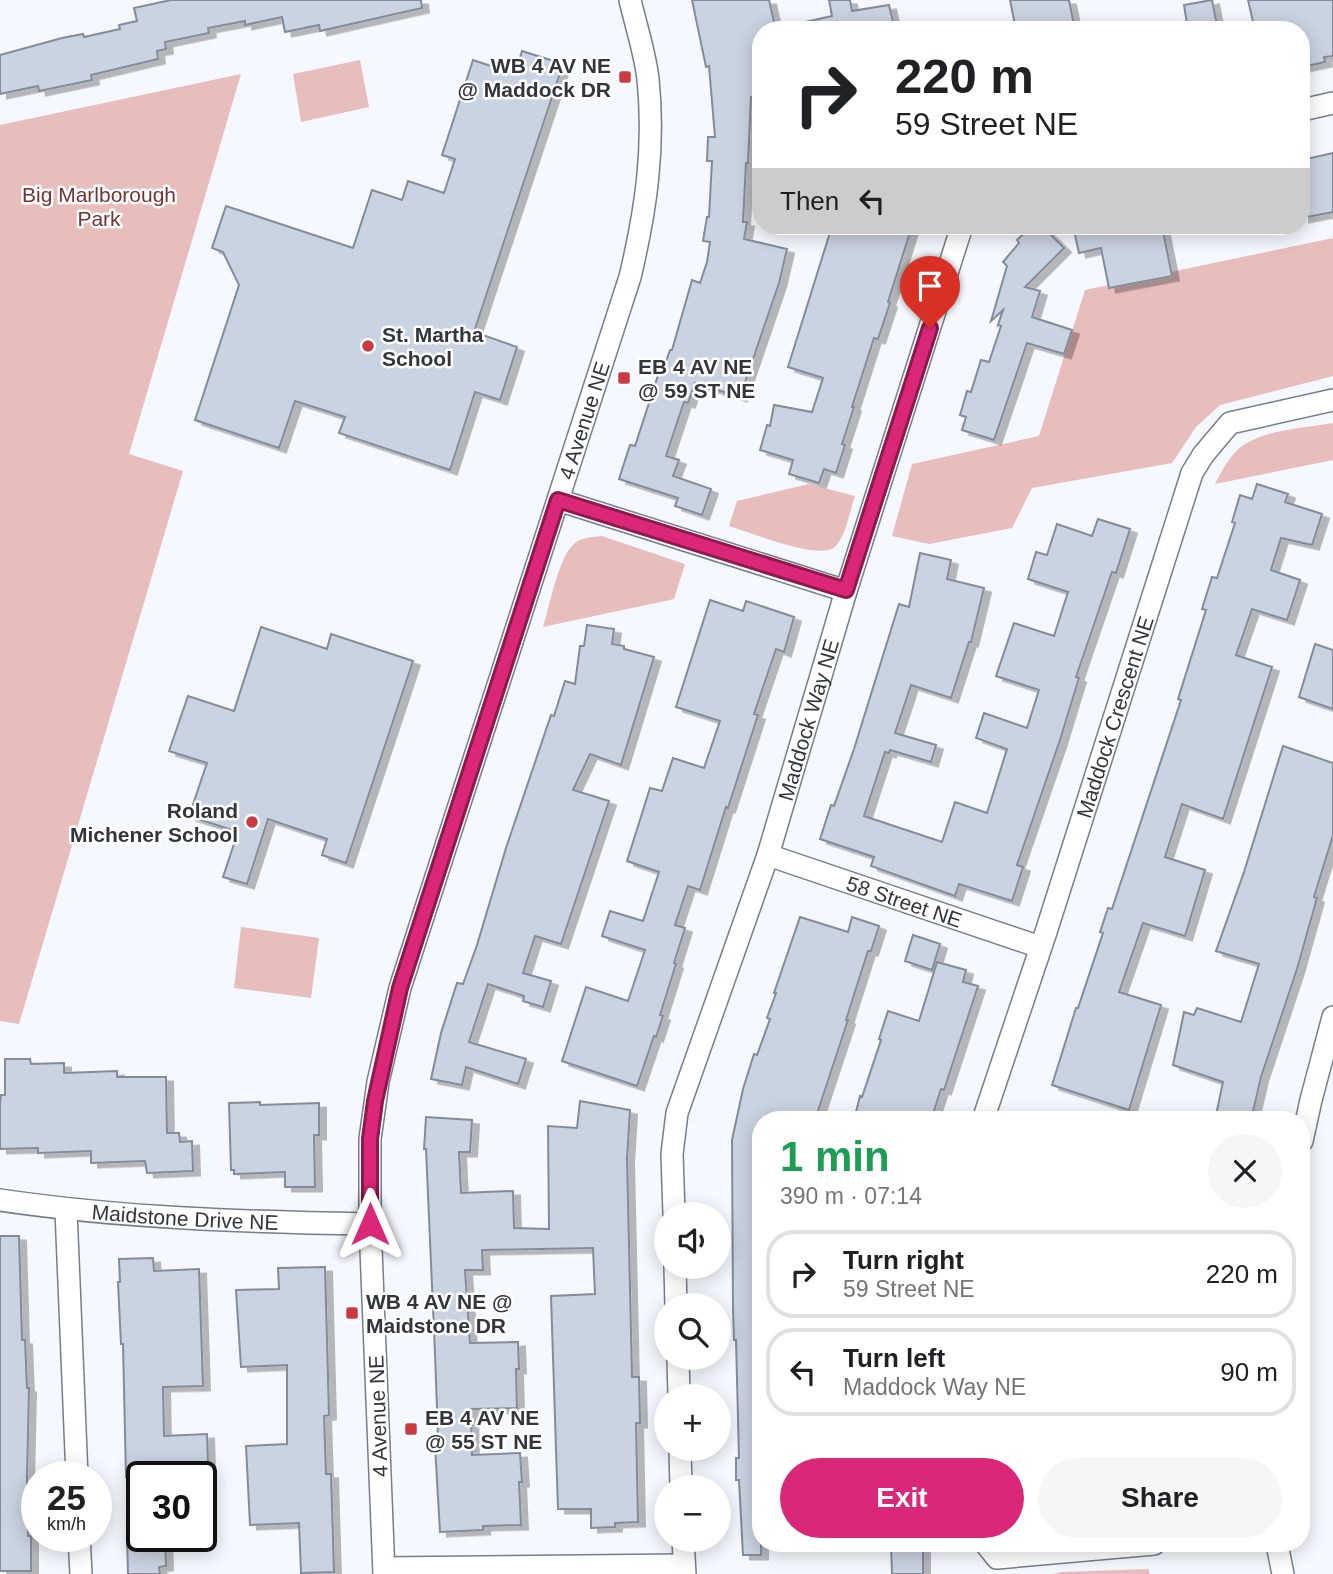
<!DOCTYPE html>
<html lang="en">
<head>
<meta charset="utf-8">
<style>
	:root { --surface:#fff; --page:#f6f6f6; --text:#202124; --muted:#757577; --line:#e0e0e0; --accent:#db2777 }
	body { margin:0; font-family:Helvetica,sans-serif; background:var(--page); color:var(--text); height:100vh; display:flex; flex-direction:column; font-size:26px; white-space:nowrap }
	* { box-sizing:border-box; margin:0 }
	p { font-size:23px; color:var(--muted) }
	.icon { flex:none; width:38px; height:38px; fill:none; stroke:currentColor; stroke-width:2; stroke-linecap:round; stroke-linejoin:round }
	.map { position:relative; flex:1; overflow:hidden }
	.sheet { position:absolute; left:752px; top:1111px; width:558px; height:441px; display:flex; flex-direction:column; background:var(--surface); border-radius:28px; box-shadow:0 4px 18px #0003 }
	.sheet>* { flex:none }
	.hud { position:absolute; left:752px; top:21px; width:558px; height:214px; border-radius:28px; box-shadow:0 4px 18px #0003; background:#fff; color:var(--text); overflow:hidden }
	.controls { position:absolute; left:654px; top:1202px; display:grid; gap:14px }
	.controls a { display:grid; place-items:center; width:77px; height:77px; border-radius:50%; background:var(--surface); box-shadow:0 4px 18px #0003; font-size:35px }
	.speed { position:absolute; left:21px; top:1461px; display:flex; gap:14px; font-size:35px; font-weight:700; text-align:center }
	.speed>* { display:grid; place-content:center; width:91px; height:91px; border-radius:50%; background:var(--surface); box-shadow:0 4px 18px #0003; line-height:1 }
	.speed small { font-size:18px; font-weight:400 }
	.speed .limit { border:4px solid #111; border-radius:10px; background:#fff; color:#111 }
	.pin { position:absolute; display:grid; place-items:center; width:60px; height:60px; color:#fff; margin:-72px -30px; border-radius:50% 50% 50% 0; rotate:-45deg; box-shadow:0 0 7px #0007 }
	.pin .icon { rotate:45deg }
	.me { position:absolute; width:77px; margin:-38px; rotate:0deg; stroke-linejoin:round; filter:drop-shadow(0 0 5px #0008) }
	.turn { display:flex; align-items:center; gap:24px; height:147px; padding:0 28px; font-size:32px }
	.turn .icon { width:91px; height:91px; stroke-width:2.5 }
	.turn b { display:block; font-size:49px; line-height:60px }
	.then { display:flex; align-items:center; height:66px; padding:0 28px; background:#0003; gap:14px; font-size:26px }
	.round { display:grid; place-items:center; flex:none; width:74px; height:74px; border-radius:37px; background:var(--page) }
	.headline { display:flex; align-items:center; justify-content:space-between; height:119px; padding:0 28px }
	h1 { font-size:42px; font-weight:600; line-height:52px; color:#1e9e55 }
	.button { display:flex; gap:14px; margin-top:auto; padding:14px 28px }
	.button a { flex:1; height:80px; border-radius:42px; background:var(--accent); color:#fff; font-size:28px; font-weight:600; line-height:80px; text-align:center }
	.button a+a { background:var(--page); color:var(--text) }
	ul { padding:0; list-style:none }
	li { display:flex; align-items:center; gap:21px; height:88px; margin:0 14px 10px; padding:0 14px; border:4px solid var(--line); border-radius:28px }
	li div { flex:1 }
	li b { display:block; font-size:26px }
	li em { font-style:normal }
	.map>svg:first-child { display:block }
	.green { fill:#e7bebc }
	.building { fill:#cad3e1; stroke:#848c99; stroke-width:2; filter:url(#shadow) }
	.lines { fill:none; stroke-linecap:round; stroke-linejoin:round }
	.minor-casing { stroke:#767e8b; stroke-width:24 }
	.minor { stroke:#fff; stroke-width:21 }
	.route-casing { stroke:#8e194d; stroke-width:18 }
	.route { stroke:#db2777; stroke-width:12 }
	.poi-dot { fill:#ca3b41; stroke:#fff; stroke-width:2.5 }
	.labels { text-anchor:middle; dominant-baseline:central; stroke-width:5; stroke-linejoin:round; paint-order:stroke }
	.poi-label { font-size:21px; font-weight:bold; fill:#32353b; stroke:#fff; text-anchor:start }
	.park-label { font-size:21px; fill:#723433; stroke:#fff }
	.street-label { font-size:21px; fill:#32353b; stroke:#fff }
</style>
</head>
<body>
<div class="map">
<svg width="1333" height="1574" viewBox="0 0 1333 1574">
	<defs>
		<filter id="shadow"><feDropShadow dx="7" dy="4.5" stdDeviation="0" flood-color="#0004"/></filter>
	</defs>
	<rect width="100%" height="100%" fill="#f5f8fe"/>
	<!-- green -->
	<path class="green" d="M 360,60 L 369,107 L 301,122 L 293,74 Z
		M 241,74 L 129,454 L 183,471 L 19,1024 L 0,1021 L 0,125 Z
		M 1333,238 L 1333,376 L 1220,405 L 1196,427 L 1172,463 L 1032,488 L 1012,528 L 929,544 L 892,536 L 912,464 L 1039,436 L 1085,290 Z
		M 1333,423 L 1333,460 L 1215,484 C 1222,470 1231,453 1245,444 C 1270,429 1305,428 1333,423 Z
		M 809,484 L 855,496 C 850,510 846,536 835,547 C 820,561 749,532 729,526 L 737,501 Z
		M 602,536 L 685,564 L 674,599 L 543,627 C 549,608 559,555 575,543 C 582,537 594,537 602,536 Z
		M 241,927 L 319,938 L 311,998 L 234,988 Z
		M 1149,1569 L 1149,1574 L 1053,1574 L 1061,1572 Z"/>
	<!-- building -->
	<path class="building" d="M 171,0 L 421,0 L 422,8 L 320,31 L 319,25 L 285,32 L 282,17 L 245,25 L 245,21 L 208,28 L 209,33 L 165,42 L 166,49 L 157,51 L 158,59 L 91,75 L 92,80 L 39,91 L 38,86 L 0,94 L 0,55 L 62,38 L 83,34 L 84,37 L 120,29 L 119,25 L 137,21 L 134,8 Z
		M 692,0 L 769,0 L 776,30 L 761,30 L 761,96 L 751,97 L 748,163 L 746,163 L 743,222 L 747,222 L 744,239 L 787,249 L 779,283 L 740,397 L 695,383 L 688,403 L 684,402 L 666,456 L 679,460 L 673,476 L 711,489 L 702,515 L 675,506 L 678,498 L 619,479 L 630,445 L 635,446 L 661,366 L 664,367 L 670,350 L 672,350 L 692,280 L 700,283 L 707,262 L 710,242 L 703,241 L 707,217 L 709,217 L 712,161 L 707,161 L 708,137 L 715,137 L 709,66 L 706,67 Z
		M 829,0 L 850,0 L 852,11 L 889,5 L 895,30 L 806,30 L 805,22 L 832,16 Z
		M 1010,0 L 1069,0 L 1075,30 L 1016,30 Z
		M 1212,0 L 1218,30 L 1188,30 L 1184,5 Z
		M 1248,0 L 1333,0 L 1333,56 L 1324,57 L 1325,62 L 1302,67 L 1302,30 L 1255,30 Z
		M 522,51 L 563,64 L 474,332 L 517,347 L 500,400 L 475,392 L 450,470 L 339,433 L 345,417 L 295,401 L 279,448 L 195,420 L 239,285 L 223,252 L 212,248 L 226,206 L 353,248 L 372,190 L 402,200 L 408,181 L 444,193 L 455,159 L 442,155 L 473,60 L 515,74 Z
		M 1333,153 L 1333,212 L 1302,218 L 1302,160 Z
		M 832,226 L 912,226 L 888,302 L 890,303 L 878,339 L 874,338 L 852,407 L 854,407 L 842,444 L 845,445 L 836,473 L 824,469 L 819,483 L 789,474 L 793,460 L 760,450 L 767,425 L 770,426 L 774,405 L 812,412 L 823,378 L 788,367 Z
		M 1032,226 L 1042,226 L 1064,248 L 1025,287 L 1040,291 L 1032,317 L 1072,330 L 1064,354 L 1027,343 L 994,440 L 962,430 L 966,417 L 960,415 L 967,391 L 971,392 L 981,360 L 989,362 L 1001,326 L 998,325 L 1003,310 L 991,321 L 1007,266 L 1003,262 L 1019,243 L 1017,240 Z
		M 1073,226 L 1162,226 L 1172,276 L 1109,288 L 1101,248 L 1079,253 Z
		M 1257,484 L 1288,494 L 1285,502 L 1322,514 L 1312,545 L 1281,538 L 1271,570 L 1300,580 L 1287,620 L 1252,609 L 1236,655 L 1272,667 L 1223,819 L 1182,804 L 1165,857 L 1205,870 L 1185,936 L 1143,923 L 1119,992 L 1161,1005 L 1129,1110 L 1052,1085 L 1076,1008 L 1078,1008 L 1103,933 L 1100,932 L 1108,908 L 1112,909 L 1181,700 L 1178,699 L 1206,610 L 1202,609 L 1212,577 L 1217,578 L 1235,523 L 1232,522 L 1240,495 L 1252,499 Z
		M 1098,519 L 1130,529 L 1116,573 L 1112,572 L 1076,677 L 1079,678 L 1060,740 L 1017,865 L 1023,867 L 1012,901 L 959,884 L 955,896 L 871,866 L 874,857 L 820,839 L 831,805 L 834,806 L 854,749 L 899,604 L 909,607 L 920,553 L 951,560 L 947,579 L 984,588 L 971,642 L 969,642 L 951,698 L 911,685 L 895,733 L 936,745 L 931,762 L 890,750 L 889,753 L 885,752 L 864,816 L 942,842 L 955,802 L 987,813 L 1007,749 L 976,738 L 984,713 L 1027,728 L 1039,690 L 996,676 L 1014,623 L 1054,636 L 1068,592 L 1028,579 L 1036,552 L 1047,555 L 1057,524 L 1092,536 Z
		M 710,600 L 743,611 L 746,601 L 794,617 L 784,652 L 776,649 L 754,714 L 758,715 L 728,808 L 726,807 L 700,890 L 688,886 L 675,925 L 685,928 L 674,963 L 676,964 L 660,1015 L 663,1016 L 656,1037 L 654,1036 L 637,1086 L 562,1061 L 586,987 L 628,1001 L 645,950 L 602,936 L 610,911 L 643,921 L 659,872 L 627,861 L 650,788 L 662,791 L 673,758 L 704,768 L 720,721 L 676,707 Z
		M 587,625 L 614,629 L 612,644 L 624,646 L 624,649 L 654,657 L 621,765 L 590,754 L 573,790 L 609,801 L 561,944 L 535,936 L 523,973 L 551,981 L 543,1007 L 523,1001 L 524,996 L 488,984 L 469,1042 L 526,1059 L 518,1084 L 466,1067 L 462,1085 L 431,1079 L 441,1033 L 457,983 L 463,984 L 477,945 L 506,848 L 551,715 L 554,716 L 565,681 L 575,684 L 580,646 L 584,646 Z
		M 261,627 L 327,649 L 331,634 L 413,661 L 346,863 L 322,855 L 327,839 L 268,819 L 247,884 L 223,877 L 238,832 L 189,816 L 207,763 L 169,751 L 188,696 L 234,711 Z
		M 1315,644 L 1333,650 L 1333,709 L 1299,697 Z
		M 1283,746 L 1333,763 L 1333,835 L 1314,897 L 1317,898 L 1297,969 L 1261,1077 L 1251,1120 L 1215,1120 L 1223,1082 L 1173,1065 L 1184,1012 L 1194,1015 L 1197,1008 L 1241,1022 L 1259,964 L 1216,951 L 1244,872 Z
		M 800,917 L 848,932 L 852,917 L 879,926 L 871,951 L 868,951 L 846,1020 L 848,1020 L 815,1120 L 761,1120 L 761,1555 L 743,1555 L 739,1480 L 736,1480 L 736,1458 L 739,1458 L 736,1340 L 734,1340 L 733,1309 L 732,1140 L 743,1089 L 754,1054 L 757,1055 L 770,1019 L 767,1018 L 776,993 L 774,993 Z
		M 913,935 L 940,944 L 932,970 L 905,961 Z
		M 937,962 L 966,970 L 963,982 L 978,986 L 944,1090 L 941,1089 L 931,1120 L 854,1120 L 860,1096 L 862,1097 L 881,1040 L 879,1039 L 888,1011 L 919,1021 Z
		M 5,1059 L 30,1059 L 31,1064 L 64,1063 L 64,1073 L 117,1071 L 117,1077 L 166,1077 L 167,1133 L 179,1133 L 180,1142 L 192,1141 L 193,1171 L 147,1173 L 145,1161 L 91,1163 L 91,1151 L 38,1153 L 38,1148 L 0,1149 L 0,1103 L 1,1095 L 5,1095 Z
		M 580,1101 L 630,1110 L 627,1159 L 632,1377 L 639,1377 L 640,1423 L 636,1423 L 638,1522 L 615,1523 L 615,1527 L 591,1528 L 591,1509 L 558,1509 L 551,1296 L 595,1294 L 593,1248 L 482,1250 L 483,1270 L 465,1270 L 470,1343 L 518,1342 L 519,1369 L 516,1369 L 517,1408 L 471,1409 L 472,1455 L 520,1453 L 522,1482 L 519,1482 L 521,1525 L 483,1526 L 483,1530 L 440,1532 L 435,1445 L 437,1445 L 438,1436 L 435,1354 L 426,1149 L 424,1149 L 426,1117 L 472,1120 L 470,1152 L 459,1152 L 461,1193 L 513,1191 L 514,1228 L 549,1229 L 548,1126 L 577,1128 Z
		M 260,1102 L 260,1105 L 319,1103 L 319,1135 L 314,1135 L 315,1187 L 285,1187 L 285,1172 L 234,1174 L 234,1170 L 231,1170 L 229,1103 Z
		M 0,1236 L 19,1236 L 22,1340 L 25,1340 L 27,1388 L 29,1388 L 27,1478 L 28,1536 L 31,1536 L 31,1571 L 0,1571 Z
		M 153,1258 L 154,1271 L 199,1269 L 203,1386 L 163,1387 L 164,1436 L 207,1434 L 208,1463 L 158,1464 L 159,1477 L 126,1477 L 123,1344 L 121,1344 L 118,1282 L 120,1282 L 119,1259 Z
		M 325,1267 L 329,1415 L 324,1416 L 326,1474 L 331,1474 L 334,1572 L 301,1573 L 299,1523 L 250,1525 L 246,1446 L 287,1444 L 287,1365 L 241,1367 L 236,1290 L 279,1289 L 278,1268 Z
		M 127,1536 L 165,1536 L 166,1566 L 159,1567 L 160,1574 L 128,1574 Z
		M 891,1544 L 923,1544 L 923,1574 L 892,1574 Z"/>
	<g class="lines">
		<defs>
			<g id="minor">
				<path d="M 1302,110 L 1333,103"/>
				<path d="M 558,500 L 846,591"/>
				<path id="s1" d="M 768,855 L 1040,947"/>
				<path id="s2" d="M 983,1120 L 1046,932 L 1192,473 L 1203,455 L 1230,423 L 1333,400"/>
				<path d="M 1302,1141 L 1311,1100 L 1333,1017"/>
				<path id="s3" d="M 0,1200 C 122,1218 247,1222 370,1224"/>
				<path d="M 66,1210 L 77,1477"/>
				<path id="s4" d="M 674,1214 L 672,1154 L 677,1113 L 768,855 L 846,591 L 962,226"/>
				<path d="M 675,1267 L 676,1306"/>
				<path d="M 678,1358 L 679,1396"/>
				<path d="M 680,1449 L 681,1488"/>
				<path d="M 79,1536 L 81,1574"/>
				<path d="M 683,1540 L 685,1574"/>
				<path d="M 986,1544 L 997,1558 L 1154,1544"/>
				<path d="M 1277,1544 L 1283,1574"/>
				<path d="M 384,1568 L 683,1565"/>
				<path id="s5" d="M 384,1574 L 370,1224 L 370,1139 L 378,1082 L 400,988 L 630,277 C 646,210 655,148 648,79 C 645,53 636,26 630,0"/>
			</g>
		</defs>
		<!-- minor casing -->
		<use href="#minor" class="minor-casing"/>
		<!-- minor -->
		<use href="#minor" class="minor"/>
	</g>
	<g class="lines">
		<defs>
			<path id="route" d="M 370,1224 L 370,1139 L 375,1101 L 400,988 L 558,500 L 846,590 L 930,328"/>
		</defs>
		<!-- route casing -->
		<use href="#route" class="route-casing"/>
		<!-- route -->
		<use href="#route" class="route"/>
	</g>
	<!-- markers -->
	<g class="poi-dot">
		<rect x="618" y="70" width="14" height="14" rx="3.5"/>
		<circle cx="368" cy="346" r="7"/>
		<rect x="617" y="371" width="14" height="14" rx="3.5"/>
		<circle cx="252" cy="822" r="7"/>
		<rect x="345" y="1306" width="14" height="14" rx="3.5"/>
		<rect x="404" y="1422" width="14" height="14" rx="3.5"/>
	</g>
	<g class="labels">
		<!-- poi labels -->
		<g class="poi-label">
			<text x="611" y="65" text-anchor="end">WB 4 AV NE<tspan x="611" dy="24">@ Maddock DR</tspan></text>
			<text x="382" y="334">St. Martha<tspan x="382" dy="24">School</tspan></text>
			<text x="638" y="366">EB 4 AV NE<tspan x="638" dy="24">@ 59 ST NE</tspan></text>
			<text x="238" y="810" text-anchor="end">Roland<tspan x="238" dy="24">Michener School</tspan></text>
			<text x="366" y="1301">WB 4 AV NE @<tspan x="366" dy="24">Maidstone DR</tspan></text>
			<text x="425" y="1417">EB 4 AV NE<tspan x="425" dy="24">@ 55 ST NE</tspan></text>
		</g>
		<!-- park labels -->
		<g class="park-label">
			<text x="99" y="194">Big Marlborough<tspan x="99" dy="24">Park</tspan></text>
		</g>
		<!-- street labels -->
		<g class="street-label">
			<text stroke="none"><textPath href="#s5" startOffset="1186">4 Avenue NE</textPath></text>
			<text stroke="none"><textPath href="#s2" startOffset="424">Maddock Crescent NE</textPath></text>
			<text stroke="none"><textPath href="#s4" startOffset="516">Maddock Way NE</textPath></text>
			<text stroke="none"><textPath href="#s1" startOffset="144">58 Street NE</textPath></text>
			<text stroke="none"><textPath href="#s3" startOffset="186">Maidstone Drive NE</textPath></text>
			<text transform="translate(378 1416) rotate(-92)">4 Avenue NE</text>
		</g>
	</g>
</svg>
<div class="controls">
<a><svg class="icon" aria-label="sound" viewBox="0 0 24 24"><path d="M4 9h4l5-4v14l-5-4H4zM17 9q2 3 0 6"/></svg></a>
<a><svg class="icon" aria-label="search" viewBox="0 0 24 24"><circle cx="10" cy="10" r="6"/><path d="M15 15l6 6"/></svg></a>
<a>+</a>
<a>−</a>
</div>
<div class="speed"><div>25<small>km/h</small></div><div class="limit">30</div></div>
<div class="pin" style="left:930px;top:328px;background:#d93025"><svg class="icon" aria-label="arrive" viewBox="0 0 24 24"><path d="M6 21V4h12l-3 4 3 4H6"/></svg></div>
<svg class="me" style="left:370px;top:1224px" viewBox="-20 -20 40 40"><path d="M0-17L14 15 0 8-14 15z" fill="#db2777" stroke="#fff" stroke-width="4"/></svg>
<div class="hud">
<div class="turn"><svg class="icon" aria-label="right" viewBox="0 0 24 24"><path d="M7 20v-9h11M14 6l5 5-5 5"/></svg><div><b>220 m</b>59 Street NE</div></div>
<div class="then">Then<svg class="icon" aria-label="left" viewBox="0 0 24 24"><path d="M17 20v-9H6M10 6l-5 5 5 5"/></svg></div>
</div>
<section class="sheet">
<div class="headline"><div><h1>1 min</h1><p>390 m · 07:14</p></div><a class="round"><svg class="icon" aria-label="close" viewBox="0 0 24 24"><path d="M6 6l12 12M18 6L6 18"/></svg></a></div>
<ul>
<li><svg class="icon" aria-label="right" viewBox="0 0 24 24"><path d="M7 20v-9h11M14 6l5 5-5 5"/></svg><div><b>Turn right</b><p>59 Street NE</p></div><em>220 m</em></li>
<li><svg class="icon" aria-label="left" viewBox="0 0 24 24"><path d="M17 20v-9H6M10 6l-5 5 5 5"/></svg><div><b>Turn left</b><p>Maddock Way NE</p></div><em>90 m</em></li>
</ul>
<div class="button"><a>Exit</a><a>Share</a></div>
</section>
</div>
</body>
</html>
